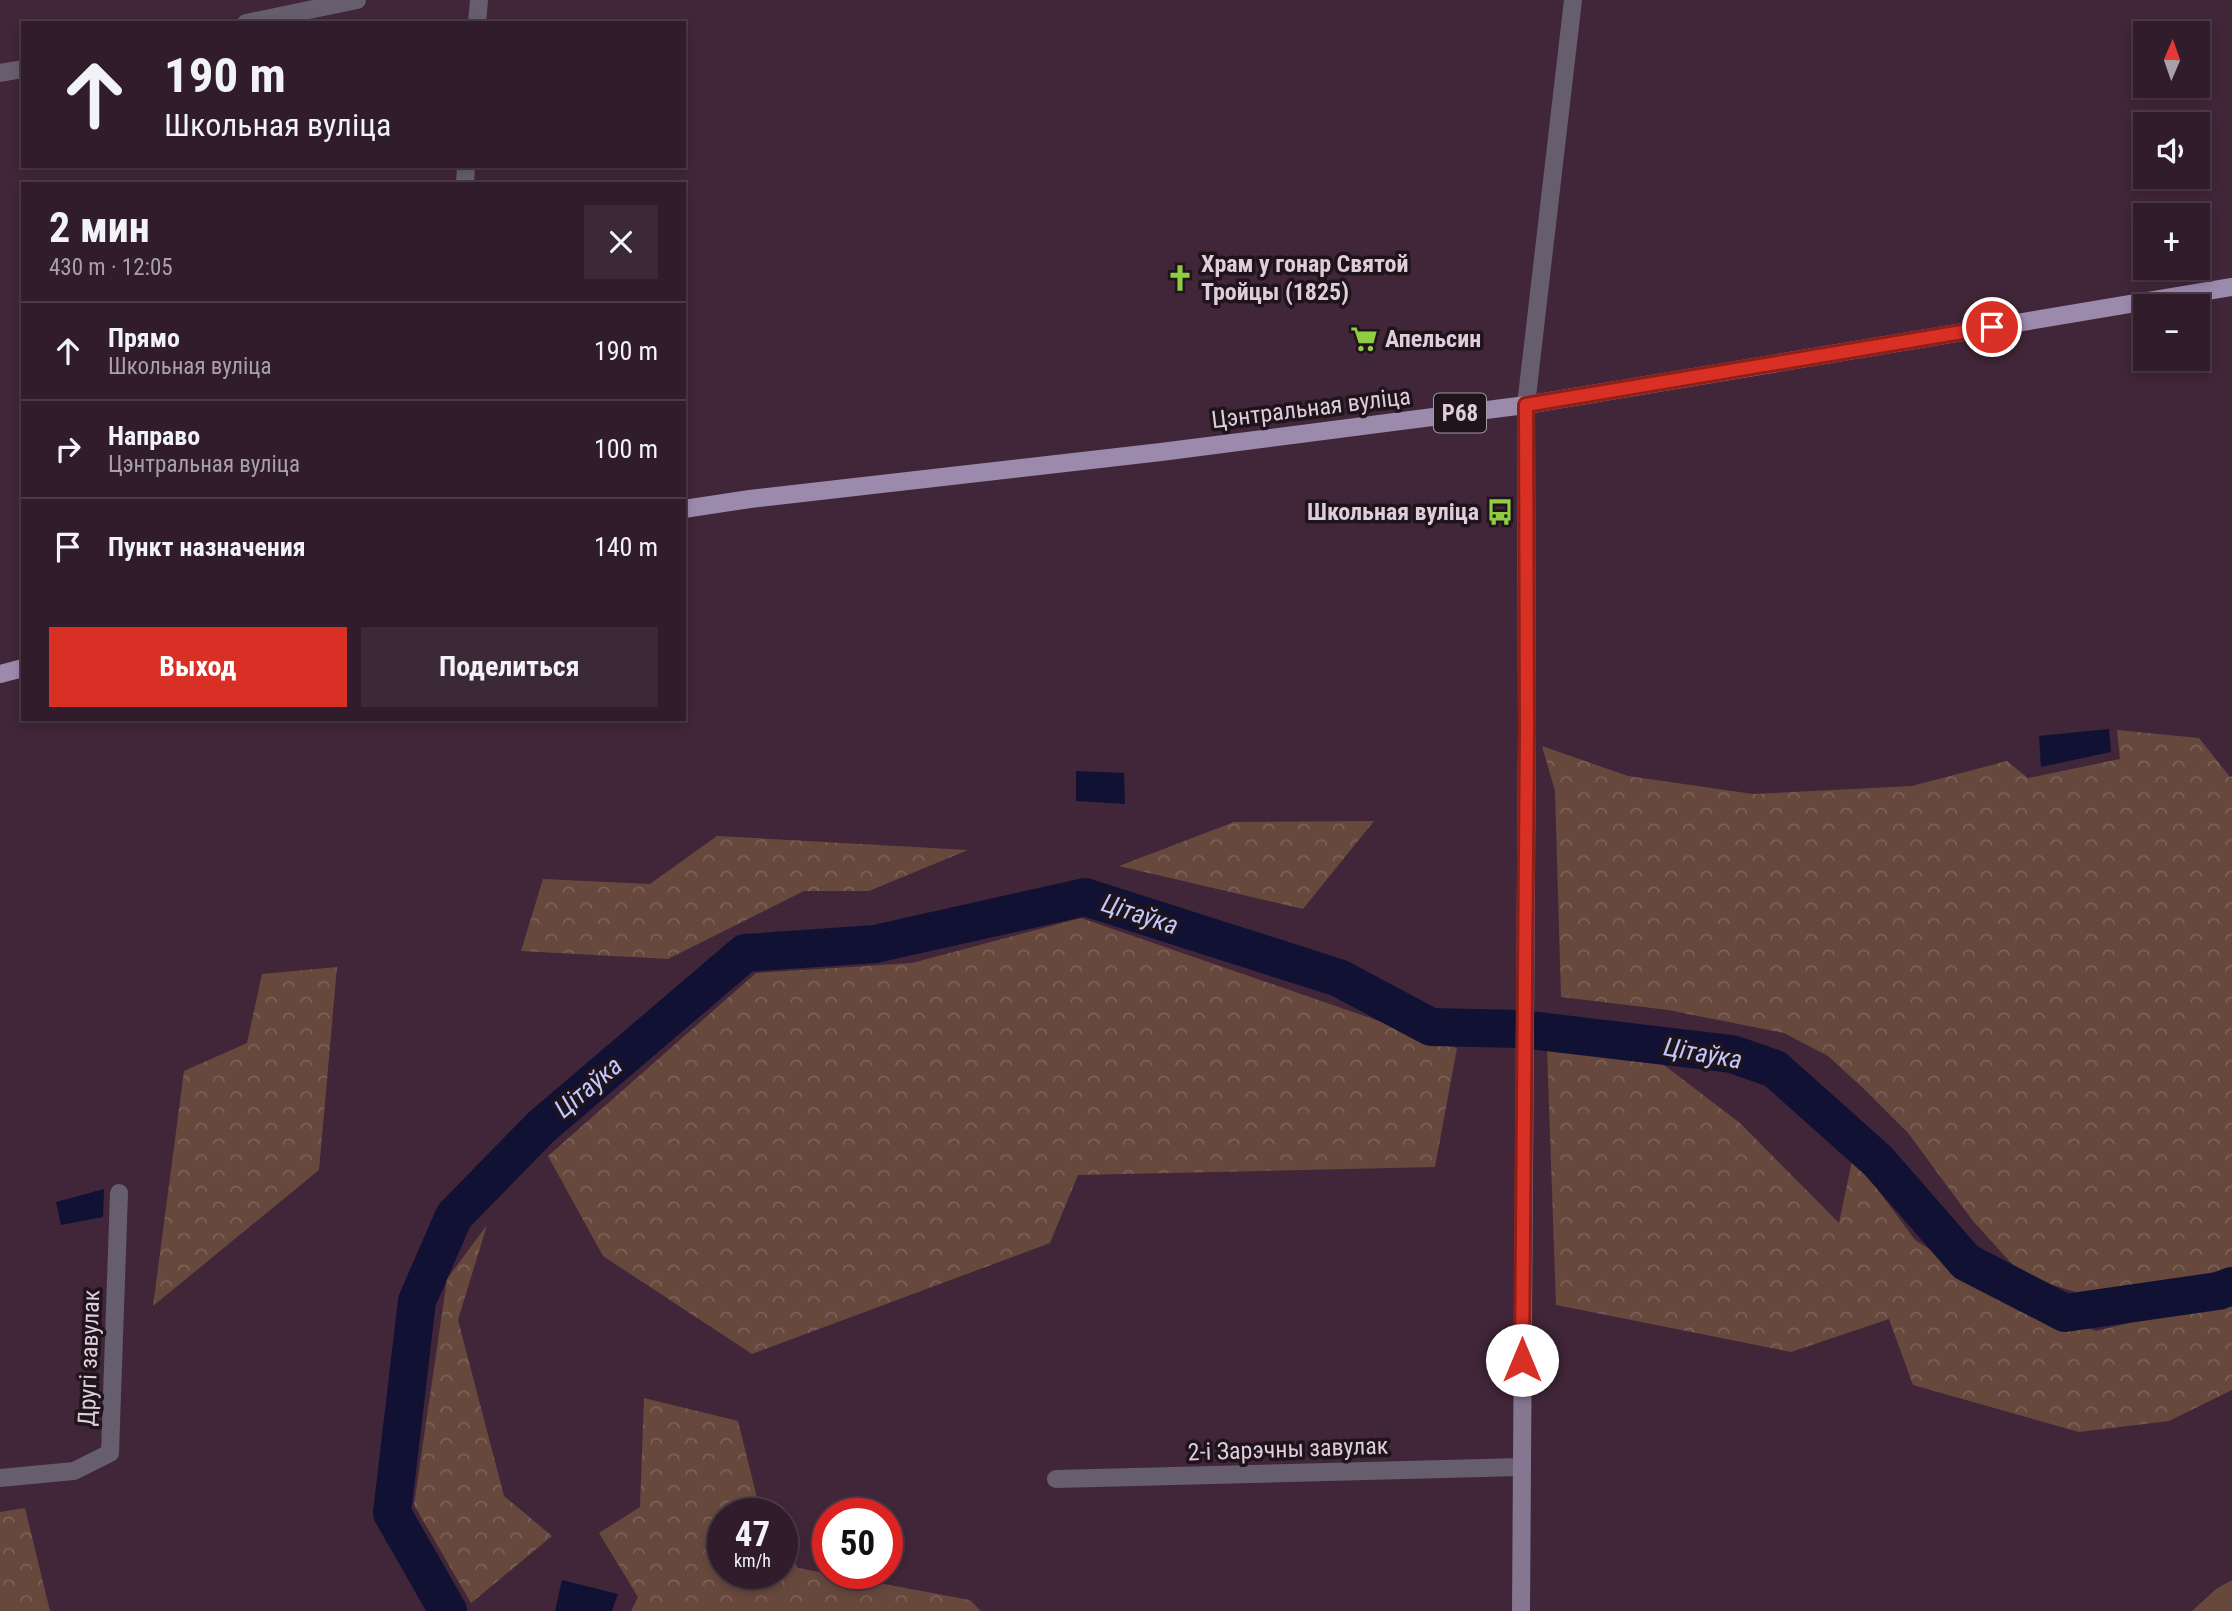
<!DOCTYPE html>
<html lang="ru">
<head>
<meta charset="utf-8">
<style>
	:root { --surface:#301c2a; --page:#3c2936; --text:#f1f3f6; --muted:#a8a1a8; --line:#4b3a47; --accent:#d93025 }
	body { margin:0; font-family:"Roboto Condensed",sans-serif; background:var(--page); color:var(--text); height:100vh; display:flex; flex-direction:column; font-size:26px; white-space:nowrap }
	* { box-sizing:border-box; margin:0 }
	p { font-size:23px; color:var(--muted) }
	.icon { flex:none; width:38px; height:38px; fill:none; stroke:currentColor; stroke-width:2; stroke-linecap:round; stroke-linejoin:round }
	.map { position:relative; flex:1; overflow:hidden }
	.panel { position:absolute; left:21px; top:182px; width:665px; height:539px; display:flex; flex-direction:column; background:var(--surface); border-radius:0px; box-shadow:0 4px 10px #0003,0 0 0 2px var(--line) }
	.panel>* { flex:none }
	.banner { position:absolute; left:21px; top:21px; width:665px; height:147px; border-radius:0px; box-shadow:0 4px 10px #0003,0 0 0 2px var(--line); background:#301c2a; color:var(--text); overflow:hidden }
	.needle { width:46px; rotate:2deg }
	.tools { position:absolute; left:2133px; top:21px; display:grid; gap:14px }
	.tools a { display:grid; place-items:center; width:77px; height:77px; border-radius:0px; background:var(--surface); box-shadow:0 4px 10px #0003,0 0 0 2px var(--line); font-size:35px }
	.speed { position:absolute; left:707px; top:1498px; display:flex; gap:14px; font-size:35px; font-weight:700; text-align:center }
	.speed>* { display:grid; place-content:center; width:91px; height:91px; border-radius:50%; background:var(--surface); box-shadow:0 4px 10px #0003,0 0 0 2px var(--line); line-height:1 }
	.speed small { font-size:18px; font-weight:400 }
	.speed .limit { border:10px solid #d22; background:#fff; color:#111 }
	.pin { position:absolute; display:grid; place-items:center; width:60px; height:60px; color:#fff; margin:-30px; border:4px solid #fff; border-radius:50%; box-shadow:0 2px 7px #0007 }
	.me { position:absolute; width:77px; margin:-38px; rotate:0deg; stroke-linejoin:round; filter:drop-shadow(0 0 5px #0008) }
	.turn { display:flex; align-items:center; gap:24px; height:147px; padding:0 28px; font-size:32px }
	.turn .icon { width:91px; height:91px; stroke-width:2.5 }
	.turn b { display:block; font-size:49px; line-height:60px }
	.round { display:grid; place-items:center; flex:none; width:74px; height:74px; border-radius:0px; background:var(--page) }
	.summary { display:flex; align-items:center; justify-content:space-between; height:119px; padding:0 28px }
	h1 { font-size:42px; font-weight:700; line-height:52px }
	.button { display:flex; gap:14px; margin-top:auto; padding:14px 28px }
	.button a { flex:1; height:80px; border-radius:0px; background:var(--accent); color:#fff; font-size:28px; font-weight:700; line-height:80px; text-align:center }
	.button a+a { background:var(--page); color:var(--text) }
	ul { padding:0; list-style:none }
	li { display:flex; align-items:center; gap:21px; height:98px; padding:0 28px; border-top:2px solid var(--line) }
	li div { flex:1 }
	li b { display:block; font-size:26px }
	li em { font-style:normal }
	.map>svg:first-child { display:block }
	.green { fill:#67483d }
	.forest { fill:url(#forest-crowns) }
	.water { fill:#111233 }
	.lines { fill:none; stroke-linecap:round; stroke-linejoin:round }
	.river { stroke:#111233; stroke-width:38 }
	.street { stroke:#665e6e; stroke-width:18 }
	.secondary { stroke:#857791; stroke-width:18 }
	.primary { stroke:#9c8aac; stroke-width:18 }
	.route-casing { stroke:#8d1f18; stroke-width:18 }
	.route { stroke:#d93025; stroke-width:12 }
	.labels { text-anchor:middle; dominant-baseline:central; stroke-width:7; stroke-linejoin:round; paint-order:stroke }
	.shield { fill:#1f141b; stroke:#a596a0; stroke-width:2 }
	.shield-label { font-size:23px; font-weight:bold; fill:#dfced9 }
	.poi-label { font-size:24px; font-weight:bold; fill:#dfced9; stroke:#1f141b; text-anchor:start }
	.street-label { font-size:24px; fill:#dfced9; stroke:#1f141b }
	.water-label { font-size:26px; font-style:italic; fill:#c0c8fd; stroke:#1f141b }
</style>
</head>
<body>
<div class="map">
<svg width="2232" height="1611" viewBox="0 0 2232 1611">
	<defs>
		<pattern id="forest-crowns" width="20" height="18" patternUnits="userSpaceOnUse" patternTransform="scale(1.75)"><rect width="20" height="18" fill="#67483d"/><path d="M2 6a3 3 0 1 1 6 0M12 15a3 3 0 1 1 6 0" fill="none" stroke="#7c6158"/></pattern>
	</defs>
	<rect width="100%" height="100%" fill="#402638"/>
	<!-- green -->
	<path class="green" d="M 2232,1580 L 2232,1611 L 2192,1611 L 2216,1589 Z"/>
	<!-- forest -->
	<path class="forest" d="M 2117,730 L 2199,738 L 2230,777 L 2232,776 L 2232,1273 L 2155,1291 L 2079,1293 L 2023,1276 L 1973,1221 L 1908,1133 L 1864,1089 L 1828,1056 L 1784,1033 L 1668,1010 L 1561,997 L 1555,791 L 1542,746 L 1628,776 L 1753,794 L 1912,786 L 2007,761 L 2028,778 L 2120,759 Z
		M 1374,821 L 1303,909 L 1119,866 L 1234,822 Z
		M 717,836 L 968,850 L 869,891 L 804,891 L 668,959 L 521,951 L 543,879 L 650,884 Z
		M 1081,918 L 1457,1048 L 1435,1167 L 1078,1175 L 1050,1243 L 752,1354 L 603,1256 L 548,1156 L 756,973 L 912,963 Z
		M 337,967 L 319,1170 L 153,1306 L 184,1071 L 247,1043 L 262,974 Z
		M 1547,1048 L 1656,1059 L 1740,1123 L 1839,1223 L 1853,1156 L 1915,1240 L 2011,1300 L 2096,1331 L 2232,1298 L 2232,1390 L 2169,1421 L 2079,1432 L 1913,1385 L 1889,1319 L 1791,1352 L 1556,1305 Z
		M 487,1225 L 458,1320 L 504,1496 L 552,1536 L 471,1603 L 414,1505 L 447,1279 Z
		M 644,1398 L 738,1421 L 761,1514 L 723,1514 L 723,1573 L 782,1573 L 782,1545 L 798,1568 L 970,1600 L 981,1611 L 631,1611 L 638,1597 L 599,1533 L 640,1507 Z
		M 25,1508 L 50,1611 L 0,1611 L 0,1512 Z"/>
	<!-- water -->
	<path class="water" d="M 2109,729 L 2111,752 L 2041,767 L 2039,736 Z
		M 1076,771 L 1124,773 L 1125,804 L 1076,801 Z
		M 104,1189 L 103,1217 L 61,1225 L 56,1202 Z
		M 562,1580 L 618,1594 L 612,1611 L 555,1611 Z"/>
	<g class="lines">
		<!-- river -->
		<path class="river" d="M 448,1611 L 392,1513 L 417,1301 L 454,1216 L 541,1127 L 745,953 L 875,944 L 1085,897 L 1339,978 L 1431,1027 L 1520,1029 L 1732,1054 L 1775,1069 L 1878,1161 L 1966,1262 L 2065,1313 L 2218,1291 L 2232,1286"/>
		<!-- street -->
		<path class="street" d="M 246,23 L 357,0
			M 477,23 L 479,0
			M 0,73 L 23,69
			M 465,184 L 466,166
			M 1526,405 L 1573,0
			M 0,1478 L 74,1471 L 110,1453 L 119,1193
			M 1056,1479 L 1521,1467"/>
		<!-- secondary -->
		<path class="secondary" d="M 1521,1611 L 1527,729 L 1526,405"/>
		<!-- primary -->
		<path class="primary" d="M 684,509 L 750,499 L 1161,452 L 1526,405 L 2232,287
			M 0,674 L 23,668"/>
	</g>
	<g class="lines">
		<defs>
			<path id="route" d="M 1522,1360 L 1527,729 L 1526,405 L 1992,327"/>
		</defs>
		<!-- route casing -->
		<use href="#route" class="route-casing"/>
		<!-- route -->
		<use href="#route" class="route"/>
	</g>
	<!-- icons -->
	<defs>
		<symbol id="church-bare" viewBox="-9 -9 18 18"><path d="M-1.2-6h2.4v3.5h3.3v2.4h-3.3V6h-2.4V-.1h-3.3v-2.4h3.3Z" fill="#8fcd42" stroke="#1f141b" stroke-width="2.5" paint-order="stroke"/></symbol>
		<symbol id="supermarket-bare" viewBox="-9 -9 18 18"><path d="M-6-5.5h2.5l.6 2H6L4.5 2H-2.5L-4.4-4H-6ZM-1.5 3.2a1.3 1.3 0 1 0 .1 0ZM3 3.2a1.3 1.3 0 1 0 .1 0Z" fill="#8fcd42" stroke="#1f141b" stroke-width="2.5" paint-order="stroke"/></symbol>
		<symbol id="bus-bare" viewBox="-9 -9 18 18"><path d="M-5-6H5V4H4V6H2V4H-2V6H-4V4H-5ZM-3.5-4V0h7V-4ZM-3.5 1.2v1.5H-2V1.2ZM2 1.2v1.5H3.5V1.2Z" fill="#8fcd42" stroke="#1f141b" stroke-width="2.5" paint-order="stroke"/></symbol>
	</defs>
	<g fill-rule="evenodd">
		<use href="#church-bare" x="1161" y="259" width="38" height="38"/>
		<use href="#supermarket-bare" x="1345" y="320" width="38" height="38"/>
		<use href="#bus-bare" x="1481" y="493" width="38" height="38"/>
	</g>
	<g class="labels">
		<!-- shield labels -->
		<rect class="shield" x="1434" y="393.5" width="52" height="39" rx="5"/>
		<g class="shield-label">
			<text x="1460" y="413">Р68</text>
		</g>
		<!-- poi labels -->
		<g class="poi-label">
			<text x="1201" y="264">Храм у гонар Святой<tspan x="1201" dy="28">Тройцы (1825)</tspan></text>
			<text x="1385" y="339">Апельсин</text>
			<text x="1479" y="512" text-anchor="end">Школьная вуліца</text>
		</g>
		<!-- street labels -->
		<g class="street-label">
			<text transform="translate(1311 408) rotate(-7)">Цэнтральная вуліца</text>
			<text transform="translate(89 1358) rotate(-88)">Другі завулак</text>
			<text transform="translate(1288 1449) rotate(-2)">2-і Зарэчны завулак</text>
		</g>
		<!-- water labels -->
		<g class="water-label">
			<text transform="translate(1140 914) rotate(18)">Цітаўка</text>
			<text transform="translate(1703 1053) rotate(10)">Цітаўка</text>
			<text transform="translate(588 1087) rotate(-40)">Цітаўка</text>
		</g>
	</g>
</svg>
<div class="tools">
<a><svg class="needle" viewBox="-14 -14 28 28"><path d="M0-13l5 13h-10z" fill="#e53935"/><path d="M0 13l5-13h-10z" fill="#a8a1a8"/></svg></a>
<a><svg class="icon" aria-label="sound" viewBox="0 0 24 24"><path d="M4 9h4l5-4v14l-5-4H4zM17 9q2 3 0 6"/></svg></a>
<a>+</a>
<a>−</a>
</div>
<div class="speed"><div>47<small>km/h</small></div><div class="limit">50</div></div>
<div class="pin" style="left:1992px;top:327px;background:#d93025"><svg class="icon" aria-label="arrive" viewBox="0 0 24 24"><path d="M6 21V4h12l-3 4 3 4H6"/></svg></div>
<svg class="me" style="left:1522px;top:1360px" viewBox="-20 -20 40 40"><circle r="19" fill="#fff"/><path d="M0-13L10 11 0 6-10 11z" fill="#d93025"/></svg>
<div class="banner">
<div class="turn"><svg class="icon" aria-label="ahead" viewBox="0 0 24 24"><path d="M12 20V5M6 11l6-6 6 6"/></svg><div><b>190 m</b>Школьная вуліца</div></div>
</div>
<section class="panel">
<div class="summary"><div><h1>2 мин</h1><p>430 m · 12:05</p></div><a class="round"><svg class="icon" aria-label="close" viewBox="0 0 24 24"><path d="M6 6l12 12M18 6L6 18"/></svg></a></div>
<ul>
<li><svg class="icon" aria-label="ahead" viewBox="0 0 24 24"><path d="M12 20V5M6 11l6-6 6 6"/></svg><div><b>Прямо</b><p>Школьная вуліца</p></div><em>190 m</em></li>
<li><svg class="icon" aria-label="right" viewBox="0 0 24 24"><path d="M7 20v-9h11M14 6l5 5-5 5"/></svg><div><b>Направо</b><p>Цэнтральная вуліца</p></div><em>100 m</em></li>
<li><svg class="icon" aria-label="arrive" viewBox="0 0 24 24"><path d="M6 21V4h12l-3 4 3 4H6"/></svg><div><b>Пункт назначения</b></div><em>140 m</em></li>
</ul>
<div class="button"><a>Выход</a><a>Поделиться</a></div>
</section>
</div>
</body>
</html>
